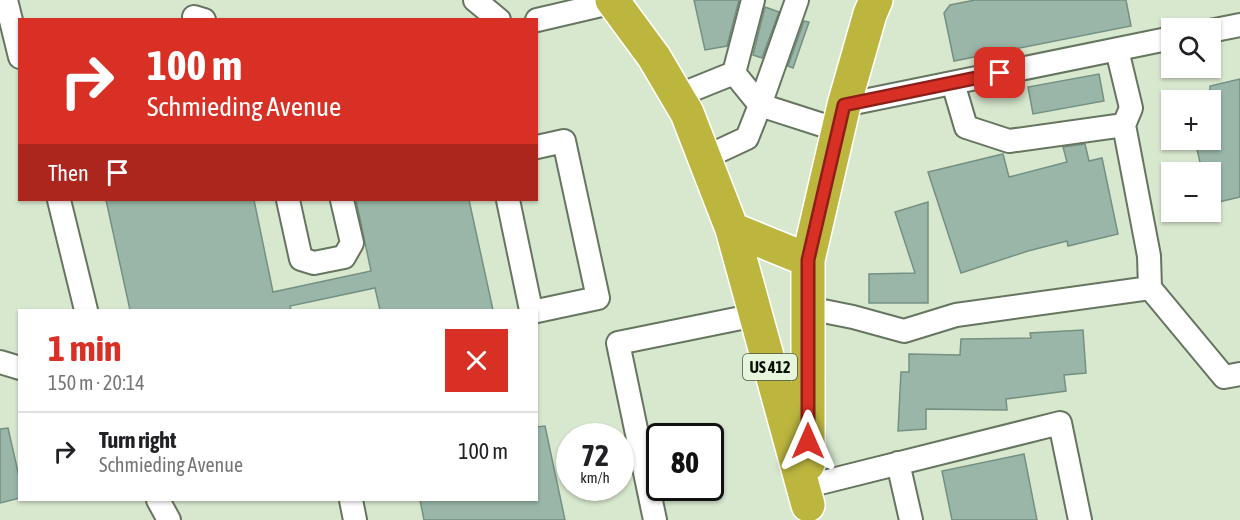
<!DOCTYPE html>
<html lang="en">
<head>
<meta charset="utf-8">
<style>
	:root { --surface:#fff; --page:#f2f2f2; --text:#202124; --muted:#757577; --line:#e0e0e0; --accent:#d93025 }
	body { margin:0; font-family:"Asap Condensed",sans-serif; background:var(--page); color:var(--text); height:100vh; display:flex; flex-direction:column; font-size:22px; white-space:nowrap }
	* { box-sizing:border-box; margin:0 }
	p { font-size:20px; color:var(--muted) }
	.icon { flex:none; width:33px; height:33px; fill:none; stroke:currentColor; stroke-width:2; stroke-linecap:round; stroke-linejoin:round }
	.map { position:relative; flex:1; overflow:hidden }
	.drawer { position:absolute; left:18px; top:309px; width:520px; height:192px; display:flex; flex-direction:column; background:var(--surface); border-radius:0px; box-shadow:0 2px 4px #0004 }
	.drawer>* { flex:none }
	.banner { position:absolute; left:18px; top:18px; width:520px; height:183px; border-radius:0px; box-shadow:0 2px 4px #0004; background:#d93025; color:#fff; overflow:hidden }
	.buttons { position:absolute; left:1161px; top:18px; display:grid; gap:12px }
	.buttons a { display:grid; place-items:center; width:60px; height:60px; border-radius:0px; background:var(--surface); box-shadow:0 2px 4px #0004; font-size:30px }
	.speed { position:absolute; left:556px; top:423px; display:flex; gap:12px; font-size:30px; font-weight:700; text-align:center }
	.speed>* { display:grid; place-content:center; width:78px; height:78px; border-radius:50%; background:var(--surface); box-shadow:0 2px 4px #0004; line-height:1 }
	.speed small { font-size:15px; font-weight:400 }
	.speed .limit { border:3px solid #111; border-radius:9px; background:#fff; color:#111 }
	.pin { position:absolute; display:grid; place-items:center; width:51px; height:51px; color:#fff; margin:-26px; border-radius:12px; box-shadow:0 3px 9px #0006 }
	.me { position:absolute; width:66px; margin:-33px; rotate:0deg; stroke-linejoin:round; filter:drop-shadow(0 0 4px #0008) }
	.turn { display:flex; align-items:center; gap:21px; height:126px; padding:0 30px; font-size:27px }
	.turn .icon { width:78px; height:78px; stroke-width:2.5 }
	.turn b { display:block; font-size:42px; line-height:51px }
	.then { display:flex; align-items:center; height:57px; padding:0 30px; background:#0003; gap:12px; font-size:22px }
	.round { display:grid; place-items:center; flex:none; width:63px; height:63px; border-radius:0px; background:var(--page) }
	.head { display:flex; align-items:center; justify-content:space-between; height:102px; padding:0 30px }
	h1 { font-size:36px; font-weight:700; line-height:45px; color:var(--accent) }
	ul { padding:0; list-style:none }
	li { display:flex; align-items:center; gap:18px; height:78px; padding:0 30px; border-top:2px solid var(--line) }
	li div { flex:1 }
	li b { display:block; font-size:22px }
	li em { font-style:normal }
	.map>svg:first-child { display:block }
	.building { fill:#99b6a8; stroke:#749082; stroke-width:1.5 }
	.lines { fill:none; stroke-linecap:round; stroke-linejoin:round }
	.minor-casing { stroke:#66755f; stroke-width:26 }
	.highway-casing { stroke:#fff; stroke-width:36 }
	.minor { stroke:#fff; stroke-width:22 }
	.highway { stroke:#bcb63f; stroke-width:33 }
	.route-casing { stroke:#8d1f18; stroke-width:15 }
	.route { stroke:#d93025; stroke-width:10 }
	.labels { text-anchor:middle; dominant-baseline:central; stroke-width:4.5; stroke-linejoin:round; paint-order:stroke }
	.shield { fill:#e5f6dd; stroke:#4c5447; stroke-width:1.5 }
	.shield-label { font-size:16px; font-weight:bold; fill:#0a0f07 }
</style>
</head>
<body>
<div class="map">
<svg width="1240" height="520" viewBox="0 0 1240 520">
	<rect width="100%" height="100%" fill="#d8e8cf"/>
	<!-- building -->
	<path class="building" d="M 694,0 L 739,0 L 727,46 L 705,50 Z
		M 975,0 L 1126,0 L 1131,26 L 954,61 L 944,13 L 950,5 Z
		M 765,7 L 779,12 L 762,58 L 753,55 Z
		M 804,21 L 809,22 L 793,68 L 788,66 Z
		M 1099,74 L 1104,101 L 1033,114 L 1028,87 Z
		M 1240,79 L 1240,197 L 1210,204 L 1210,172 L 1202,172 L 1195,140 L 1210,140 L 1210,86 Z
		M 1085,144 L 1089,161 L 1102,158 L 1118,234 L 1068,246 L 1067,241 L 1028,251 L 961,273 L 928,172 L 1003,154 L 1009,177 L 1067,162 L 1063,147 Z
		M 106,200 L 254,200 L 273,292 L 371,271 L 356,200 L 469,200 L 493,310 L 380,310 L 375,288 L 290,306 L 291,310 L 130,310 Z
		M 928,202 L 928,303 L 869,303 L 869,274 L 915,273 L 895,212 Z
		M 1083,330 L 1086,373 L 1064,375 L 1066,391 L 1006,399 L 1007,410 L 926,409 L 926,429 L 898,431 L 901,372 L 909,372 L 909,354 L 960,355 L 961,339 L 1031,338 L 1030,333 Z
		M 545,426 L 565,520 L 424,520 L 420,500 L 537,500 L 537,427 Z
		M 8,428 L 20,481 L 20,498 L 0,503 L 0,429 Z
		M 1024,454 L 1037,520 L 952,520 L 942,471 Z"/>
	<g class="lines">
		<defs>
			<path id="minor" d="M 6,0 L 20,57
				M 475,0 L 499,20
				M 194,17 L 204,20
				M 537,20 L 614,2
				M 1210,31 L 1240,25
				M 1117,50 L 1131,108 L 1124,125 L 1149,256 L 1150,288
				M 734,73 L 753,0
				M 953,83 L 966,127 L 1009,141 L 1124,125
				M 677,96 L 734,73 L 760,105
				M 760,105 L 797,0
				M 844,105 L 1172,38
				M 537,147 L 564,141 L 598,298 L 537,311
				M 704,158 L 747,138 L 760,105 L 838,130
				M 59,200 L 86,310
				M 288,200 L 301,259 L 314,263 L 344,257 L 352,243 L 342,200
				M 508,200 L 531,310
				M 808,308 L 853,317 L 904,331 L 956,315 L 1150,288 L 1224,377 L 1240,374
				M 0,362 L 20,368
				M 898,463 L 911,520
				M 808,486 L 1060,423 L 1080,520
				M 158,500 L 169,520
				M 351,500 L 355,520
				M 655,520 L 618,343 L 756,315"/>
			<path id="highway" d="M 612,0 L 654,57 L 687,113 L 732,229 L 808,505
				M 732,229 L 808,260
				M 808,464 L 808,260 L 844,105 L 870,14 L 876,0"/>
		</defs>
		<!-- minor casing -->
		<use href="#minor" class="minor-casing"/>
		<!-- highway casing -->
		<use href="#highway" class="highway-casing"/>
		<!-- minor -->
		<use href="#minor" class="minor"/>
		<!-- highway -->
		<use href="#highway" class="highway"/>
	</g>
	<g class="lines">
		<defs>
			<path id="route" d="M 808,441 L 808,260 L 844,105 L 1000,73"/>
		</defs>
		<!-- route casing -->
		<use href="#route" class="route-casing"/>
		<!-- route -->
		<use href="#route" class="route"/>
	</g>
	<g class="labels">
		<!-- shield labels -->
		<rect class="shield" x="743" y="354" width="54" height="26" rx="4.5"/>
		<g class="shield-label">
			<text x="770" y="367">US 412</text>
		</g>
	</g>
</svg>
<div class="buttons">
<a><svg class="icon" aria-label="search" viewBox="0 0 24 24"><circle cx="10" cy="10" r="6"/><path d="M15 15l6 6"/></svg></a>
<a>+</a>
<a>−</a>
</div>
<div class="speed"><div>72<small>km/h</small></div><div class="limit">80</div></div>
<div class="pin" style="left:1000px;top:73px;background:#d93025"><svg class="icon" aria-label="arrive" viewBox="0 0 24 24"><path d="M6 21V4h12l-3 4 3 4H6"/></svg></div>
<svg class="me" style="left:808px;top:441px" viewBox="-20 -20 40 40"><path d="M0-17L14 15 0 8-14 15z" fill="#d93025" stroke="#fff" stroke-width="4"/></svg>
<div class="banner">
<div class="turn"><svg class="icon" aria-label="right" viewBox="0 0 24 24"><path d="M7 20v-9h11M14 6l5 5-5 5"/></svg><div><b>100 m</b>Schmieding Avenue</div></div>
<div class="then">Then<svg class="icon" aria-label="arrive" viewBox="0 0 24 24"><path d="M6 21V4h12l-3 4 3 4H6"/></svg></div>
</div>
<section class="drawer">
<div class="head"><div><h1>1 min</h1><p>150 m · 20:14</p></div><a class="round" style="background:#d93025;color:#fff"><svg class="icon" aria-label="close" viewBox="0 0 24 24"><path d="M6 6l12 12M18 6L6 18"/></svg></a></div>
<ul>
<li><svg class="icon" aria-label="right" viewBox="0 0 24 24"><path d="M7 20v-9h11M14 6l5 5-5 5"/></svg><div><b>Turn right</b><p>Schmieding Avenue</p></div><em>100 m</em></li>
</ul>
</section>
</div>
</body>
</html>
